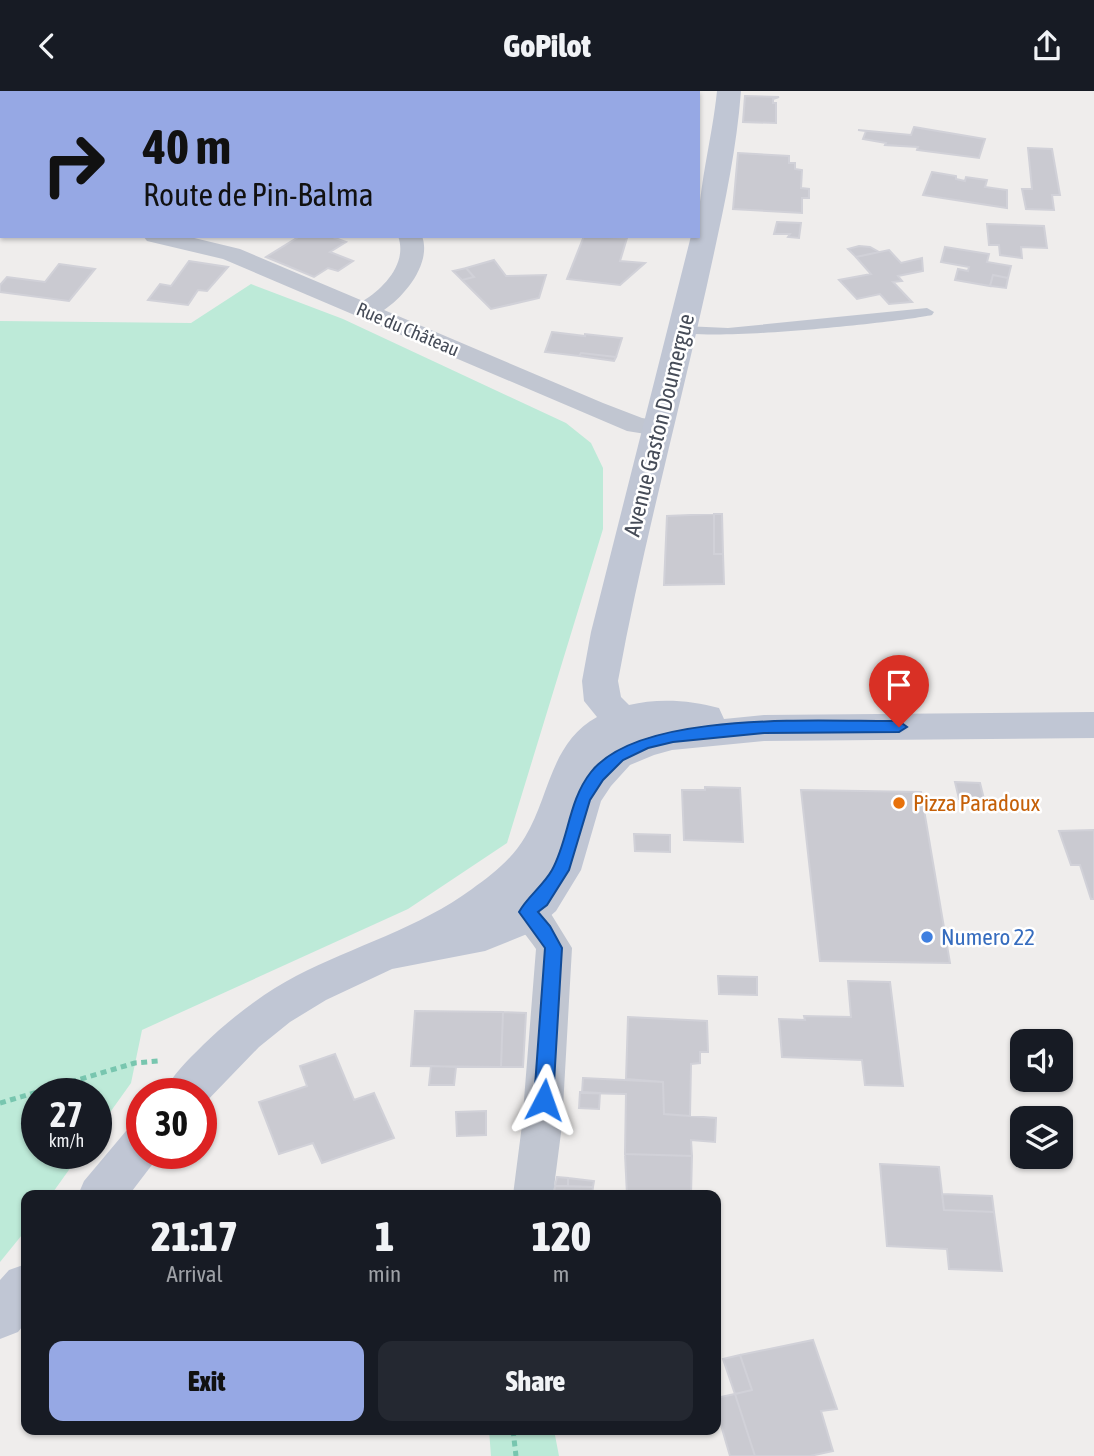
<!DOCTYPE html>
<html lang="en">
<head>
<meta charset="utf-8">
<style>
	:root { --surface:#171b24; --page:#242831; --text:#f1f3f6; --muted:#9ea1a6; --accent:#96a8e4 }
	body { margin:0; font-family:"Asap Condensed",sans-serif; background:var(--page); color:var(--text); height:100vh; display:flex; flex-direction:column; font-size:26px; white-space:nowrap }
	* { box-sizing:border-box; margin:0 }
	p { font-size:23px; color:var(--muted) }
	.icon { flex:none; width:38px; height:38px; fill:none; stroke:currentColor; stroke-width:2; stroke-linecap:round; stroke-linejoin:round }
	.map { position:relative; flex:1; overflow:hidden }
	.drawer { position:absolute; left:21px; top:1099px; width:700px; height:245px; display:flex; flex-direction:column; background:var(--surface); border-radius:14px; box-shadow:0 2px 5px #0004 }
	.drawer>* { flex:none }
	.banner { position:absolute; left:0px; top:0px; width:700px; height:147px; box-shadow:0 2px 5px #0004; background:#96a8e4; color:#111; overflow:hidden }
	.tools { position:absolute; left:1010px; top:938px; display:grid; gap:14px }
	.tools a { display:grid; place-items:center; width:63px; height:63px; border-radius:14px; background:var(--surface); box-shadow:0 2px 5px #0004; font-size:35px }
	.speed { position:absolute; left:21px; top:987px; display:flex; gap:14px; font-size:35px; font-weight:700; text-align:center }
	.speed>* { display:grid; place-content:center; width:91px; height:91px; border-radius:50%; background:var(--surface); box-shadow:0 2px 5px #0004; line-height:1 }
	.speed small { font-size:18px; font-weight:400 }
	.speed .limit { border:10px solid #d22; background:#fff; color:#111 }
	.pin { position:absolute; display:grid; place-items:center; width:60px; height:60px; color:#fff; margin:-72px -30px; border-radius:50% 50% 50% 0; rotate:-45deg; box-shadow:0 0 7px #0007 }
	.pin .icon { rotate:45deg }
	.me { position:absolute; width:77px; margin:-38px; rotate:4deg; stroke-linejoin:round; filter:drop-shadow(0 0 5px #0008) }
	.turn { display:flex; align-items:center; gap:24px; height:147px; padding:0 28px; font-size:32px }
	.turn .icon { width:91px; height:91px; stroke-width:2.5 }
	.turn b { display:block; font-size:49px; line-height:60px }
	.eta { display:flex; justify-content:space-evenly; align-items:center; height:119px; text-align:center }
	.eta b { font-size:42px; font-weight:800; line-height:49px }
	.cta { display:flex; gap:14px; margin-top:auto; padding:14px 28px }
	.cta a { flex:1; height:80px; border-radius:14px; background:var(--accent); color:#111; font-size:28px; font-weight:800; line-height:80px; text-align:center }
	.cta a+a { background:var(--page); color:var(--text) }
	header { display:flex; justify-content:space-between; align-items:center; height:91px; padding:0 28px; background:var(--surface); font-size:32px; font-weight:800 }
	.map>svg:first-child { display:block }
	.green { fill:#bdead8 }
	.building { fill:#cacad1; stroke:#d1d1d8; stroke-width:2 }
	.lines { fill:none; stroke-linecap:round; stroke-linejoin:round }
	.path { stroke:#78c6af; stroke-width:5; stroke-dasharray:6 4.5; stroke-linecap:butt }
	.lane { fill:#c1c6d1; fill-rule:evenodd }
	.street { fill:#c1c6d1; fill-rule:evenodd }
	.secondary { fill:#c0c6d4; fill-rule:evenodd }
	.route { fill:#1a73e8; stroke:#114b97; stroke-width:2 }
	.food-dot { fill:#e8710a; stroke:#fff; stroke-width:2.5 }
	.shop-dot { fill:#3f7fe0; stroke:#fff; stroke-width:2.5 }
	.labels { text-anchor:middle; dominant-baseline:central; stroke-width:5; stroke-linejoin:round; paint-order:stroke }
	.far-street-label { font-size:19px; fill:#464c58; stroke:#fff }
	.street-label { font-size:23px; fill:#464c58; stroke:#fff }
	.food-label { font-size:23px; fill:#c56008; stroke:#fff; text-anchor:start }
	.shop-label { font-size:23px; fill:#366cbe; stroke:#fff; text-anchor:start }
</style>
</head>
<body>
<header><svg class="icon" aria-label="back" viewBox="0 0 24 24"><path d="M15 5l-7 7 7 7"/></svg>GoPilot<svg class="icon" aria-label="share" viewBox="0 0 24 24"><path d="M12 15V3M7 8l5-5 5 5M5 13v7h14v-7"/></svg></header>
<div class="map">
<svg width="1094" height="1365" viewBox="0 0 1094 1365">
	<rect width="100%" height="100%" fill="#efedec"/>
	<!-- green -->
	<path class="green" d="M 251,193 L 343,228 L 566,332 L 591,352 L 603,377 L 603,438 L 507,752 L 408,818 L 142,939 L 131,992 L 96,1041 L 96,1003 L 37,1003 L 37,1062 L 81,1062 L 51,1104 L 26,1104 L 26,1139 L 0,1171 L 0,230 L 191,232 Z
		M 489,1339 L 554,1339 L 559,1365 L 491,1365 Z"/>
	<!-- building -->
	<path class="building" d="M 745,5 L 779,6 L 773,8 L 773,12 L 776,12 L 776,32 L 743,31 Z
		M 914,36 L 985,48 L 979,67 L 917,59 L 918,56 L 885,54 L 886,52 L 863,48 L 866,40 L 858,39 L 911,44 Z
		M 1028,57 L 1052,58 L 1060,104 L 1052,104 L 1054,119 L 1026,118 L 1022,98 L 1032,98 Z
		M 738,62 L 789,65 L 789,72 L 795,72 L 795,78 L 802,79 L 801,97 L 809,98 L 809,107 L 802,107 L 802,122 L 733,118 Z
		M 932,81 L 956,85 L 956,88 L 965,90 L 966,86 L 987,89 L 985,96 L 1007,99 L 1007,117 L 923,104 Z
		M 777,131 L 801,132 L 799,147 L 788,146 L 790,143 L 774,143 Z
		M 987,133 L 1044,135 L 1047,157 L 1021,156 L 1022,167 L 1000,164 L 999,154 L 989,154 Z
		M 300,145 L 330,145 L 346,151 L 330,161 L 353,170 L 338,180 L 328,177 L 314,186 L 266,166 Z
		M 584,145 L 627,147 L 620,170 L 645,172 L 620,194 L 567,188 Z
		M 859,155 L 870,156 L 879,161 L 856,166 L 848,158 Z
		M 945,156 L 989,163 L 987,171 L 1011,175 L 1008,187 L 993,184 L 990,195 L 955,189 L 958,178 L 968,180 L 969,176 L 941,171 Z
		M 889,159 L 901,172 L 922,167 L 923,180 L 898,185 L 902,190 L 893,191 L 912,211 L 889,213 L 880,203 L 857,208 L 839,189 L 871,183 L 856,166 Z
		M 494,169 L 506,185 L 546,184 L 539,207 L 491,218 L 462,189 L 474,186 L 466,177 Z
		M 189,170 L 228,176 L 207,200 L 198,199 L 188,214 L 148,209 L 160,193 L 171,195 Z
		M 59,173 L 95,178 L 69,210 L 0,201 L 0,194 L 7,186 L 45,191 Z
		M 466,177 L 474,186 L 462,189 L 453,180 Z
		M 993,184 L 1008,187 L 1006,197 L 990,195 Z
		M 552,241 L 585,245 L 585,243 L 622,247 L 616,266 L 581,262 L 579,265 L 545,261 Z
		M 581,262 L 616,266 L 614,270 L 579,265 Z
		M 714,423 L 722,423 L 723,463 L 714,463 Z
		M 714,423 L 714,463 L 723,463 L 724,493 L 664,494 L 667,425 Z
		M 955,691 L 980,692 L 984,708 L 959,708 Z
		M 705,696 L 740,697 L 743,751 L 684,749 L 682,699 L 705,699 Z
		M 801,699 L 921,701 L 950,872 L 820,870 Z
		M 1094,739 L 1094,808 L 1091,808 L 1080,774 L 1071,774 L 1059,740 Z
		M 634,743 L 670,744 L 670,761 L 635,760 Z
		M 718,885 L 757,886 L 757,904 L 719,903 Z
		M 848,890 L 890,891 L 903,995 L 865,994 L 862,969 L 782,966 L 779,928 L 805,929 L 804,925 L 851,926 Z
		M 415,920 L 503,921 L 501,976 L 411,975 Z
		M 503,921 L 526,922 L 523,976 L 501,976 Z
		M 628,926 L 707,930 L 708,961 L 700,961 L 700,972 L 691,973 L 690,1025 L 664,1023 L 663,991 L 626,988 Z
		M 335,963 L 354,1009 L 374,1002 L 394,1047 L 322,1072 L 313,1052 L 279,1063 L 259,1011 L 307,995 L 300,975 Z
		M 431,975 L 456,976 L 454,994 L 429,994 Z
		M 583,987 L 663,991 L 664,1023 L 716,1027 L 715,1051 L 691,1049 L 692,1065 L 625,1063 L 626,1003 L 582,1002 Z
		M 580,1001 L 600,1002 L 599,1018 L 579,1017 Z
		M 486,1020 L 486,1044 L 457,1045 L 456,1021 Z
		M 625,1063 L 692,1065 L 691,1104 L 627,1104 Z
		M 880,1073 L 939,1076 L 944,1119 L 994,1121 L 1002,1180 L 949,1178 L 947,1158 L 887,1155 Z
		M 557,1086 L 568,1087 L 568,1095 L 555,1095 Z
		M 568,1087 L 594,1090 L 593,1096 L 568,1095 Z
		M 555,1095 L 593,1096 L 592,1104 L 554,1104 Z
		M 942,1103 L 992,1105 L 994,1121 L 944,1119 Z
		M 813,1249 L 837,1318 L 821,1320 L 833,1360 L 810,1365 L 755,1365 L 735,1303 L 752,1299 L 740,1264 Z
		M 740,1264 L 752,1299 L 735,1303 L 723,1268 Z
		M 735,1303 L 755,1365 L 730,1365 L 716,1317 L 716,1307 Z"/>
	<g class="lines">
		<!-- path -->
		<path class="path" d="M 0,1012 L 135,972 L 159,970
			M 513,1339 L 516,1365"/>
		<!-- lane -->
		<path class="lane" d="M 927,217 L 934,221 L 932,224 C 901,231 694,253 677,239 L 684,235 L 728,237 Z"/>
		<!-- street -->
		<path class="street" d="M 0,113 L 2,113 L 2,127 L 0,127 Z
			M 143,145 L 186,145 L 240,158 L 363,210 C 384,197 408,172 398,145 L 422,145 C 432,172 405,205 384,219 L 603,312 L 642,327 L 668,331 L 672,337 L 668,343 L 658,345 L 627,340 L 223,168 L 147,150 Z
			M 509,789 L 522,793 L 548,818 L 572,857 L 562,1034 L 553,1104 L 513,1104 L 522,1034 L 536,858 C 523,838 503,822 491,802 L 496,793 Z"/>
		<!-- secondary -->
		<path class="secondary" d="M 717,0 L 741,0 C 736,66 721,130 707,194 C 678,326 642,457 618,590 L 621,606 L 629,614 C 657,607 691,609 719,617 L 724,628 L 764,624 L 1094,621 L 1094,647 L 764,650 L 672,659 L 654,664 L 630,674 L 611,695 L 601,710 L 581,779 L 556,820 L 532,841 L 485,860 L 392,878 L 326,909 L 290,931 L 259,956 L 201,1016 L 201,1003 L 163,1003 C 172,984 188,969 203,954 C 231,927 262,903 296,885 C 354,855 419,837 472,798 C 492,784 513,767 525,746 C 550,705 550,652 597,626 L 584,610 L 582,590 L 591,541 L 691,145 L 698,145 C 698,96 712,49 717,0 Z
			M 142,1035 L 142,1062 L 161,1062 L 129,1104 L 78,1104 L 84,1090 L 126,1040 Z
			M 26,1173 L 26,1231 L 18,1241 L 0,1248 L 0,1189 L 9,1179 Z"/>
	</g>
	<!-- route -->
	<path class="route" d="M 899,630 L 907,636 L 899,641 L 764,642 L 673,651 L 648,657 L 623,669 L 603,689 L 590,709 L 569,779 L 547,814 L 538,821 L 550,835 L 562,857 L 553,1009 L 550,1014 L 544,1016 L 537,1014 L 534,1009 L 545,857 L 519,821 C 527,806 543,795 552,779 C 569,748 568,710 591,681 C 641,618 823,631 899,630 Z"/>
	<!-- markers -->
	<circle class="food-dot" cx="899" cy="712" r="7"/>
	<circle class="shop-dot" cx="927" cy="846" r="7"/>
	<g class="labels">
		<!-- far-street labels -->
		<g class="far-street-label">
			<text transform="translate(408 238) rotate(23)">Rue du Château</text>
		</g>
		<!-- street labels -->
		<g class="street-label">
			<text transform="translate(659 334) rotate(-76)">Avenue Gaston Doumergue</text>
		</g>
		<!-- food labels -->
		<g class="food-label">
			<text x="913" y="712">Pizza Paradoux</text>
		</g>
		<!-- shop labels -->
		<g class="shop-label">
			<text x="941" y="846">Numero 22</text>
		</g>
	</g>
</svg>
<div class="tools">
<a><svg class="icon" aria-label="sound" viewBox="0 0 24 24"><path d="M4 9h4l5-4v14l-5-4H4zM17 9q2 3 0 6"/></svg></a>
<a><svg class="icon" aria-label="layers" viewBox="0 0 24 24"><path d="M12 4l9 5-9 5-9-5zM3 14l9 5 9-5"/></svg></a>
</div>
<div class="speed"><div>27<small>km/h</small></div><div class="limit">30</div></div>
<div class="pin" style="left:899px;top:636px;background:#d93025"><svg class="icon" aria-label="arrive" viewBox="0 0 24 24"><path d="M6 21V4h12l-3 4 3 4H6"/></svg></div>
<svg class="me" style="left:544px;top:1009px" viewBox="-20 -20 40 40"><path d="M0-17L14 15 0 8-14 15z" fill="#1a73e8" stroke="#fff" stroke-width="4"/></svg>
<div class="banner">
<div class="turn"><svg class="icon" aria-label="right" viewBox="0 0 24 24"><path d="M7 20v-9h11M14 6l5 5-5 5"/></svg><div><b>40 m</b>Route de Pin-Balma</div></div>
</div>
<section class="drawer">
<div class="eta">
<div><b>21:17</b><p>Arrival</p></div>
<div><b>1</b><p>min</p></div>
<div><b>120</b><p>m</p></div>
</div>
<div class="cta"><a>Exit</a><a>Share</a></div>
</section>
</div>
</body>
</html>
